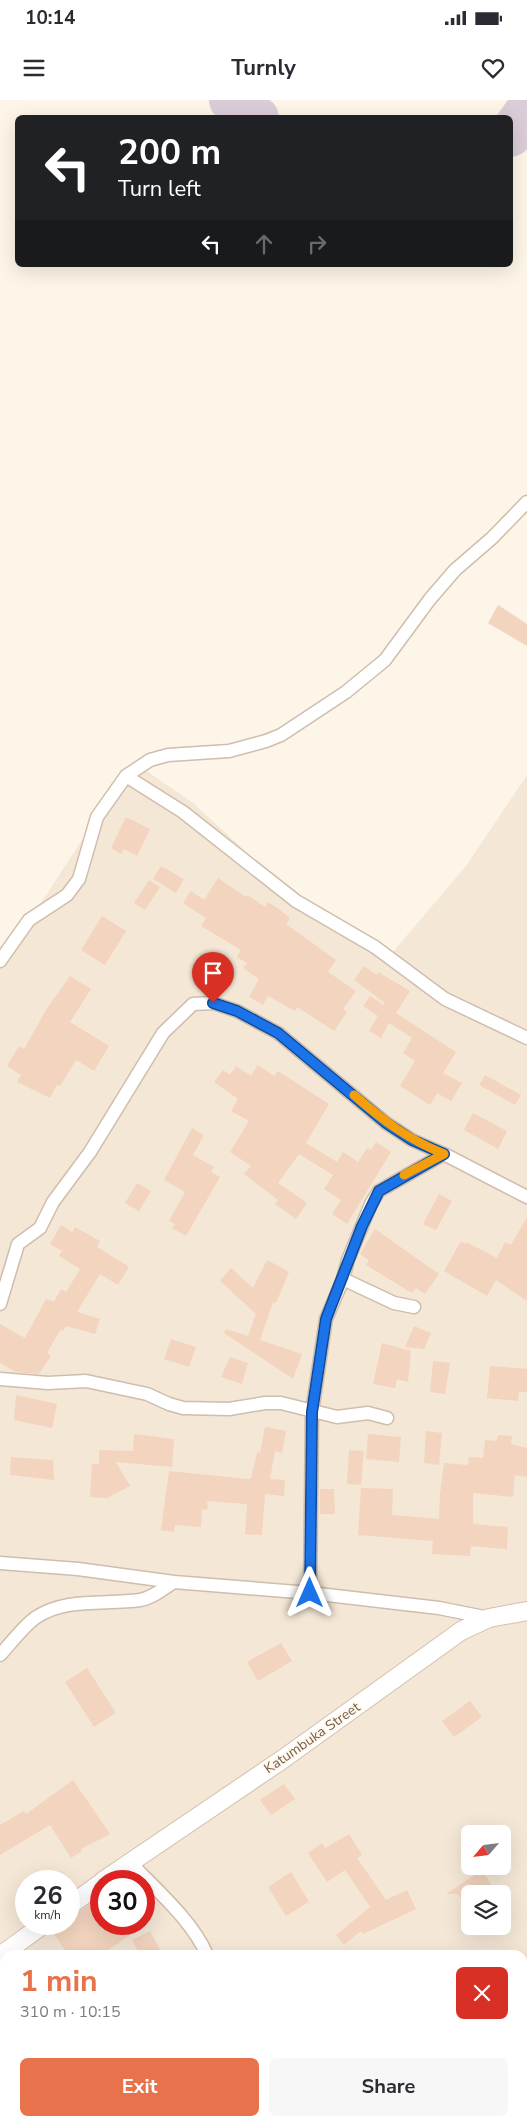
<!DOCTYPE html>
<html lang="en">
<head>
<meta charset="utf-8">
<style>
	:root { --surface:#fff; --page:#f7f7f7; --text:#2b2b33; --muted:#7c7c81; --accent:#e7724c }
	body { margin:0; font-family:"Nunito Sans",sans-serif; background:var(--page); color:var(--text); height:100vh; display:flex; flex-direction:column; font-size:19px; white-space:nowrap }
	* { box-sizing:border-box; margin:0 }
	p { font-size:16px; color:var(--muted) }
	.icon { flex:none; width:28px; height:28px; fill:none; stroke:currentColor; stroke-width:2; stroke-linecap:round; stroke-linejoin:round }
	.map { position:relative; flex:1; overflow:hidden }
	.panel { position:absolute; left:0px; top:1850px; width:528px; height:176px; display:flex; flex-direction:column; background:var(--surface); border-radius:15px 15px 0 0; box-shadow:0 5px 20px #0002 }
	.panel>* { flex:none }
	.hud { position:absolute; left:15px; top:15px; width:498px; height:152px; border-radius:8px; box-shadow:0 5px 20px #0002; background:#202124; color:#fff; overflow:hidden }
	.needle { width:32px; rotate:242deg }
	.fabs { position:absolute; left:461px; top:1725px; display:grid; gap:10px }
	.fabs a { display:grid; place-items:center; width:50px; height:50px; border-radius:8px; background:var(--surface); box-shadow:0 5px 20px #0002; font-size:25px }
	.speed { position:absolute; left:15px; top:1770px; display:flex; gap:10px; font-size:25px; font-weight:700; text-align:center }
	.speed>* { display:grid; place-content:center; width:65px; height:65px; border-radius:50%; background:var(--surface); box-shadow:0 5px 20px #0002; line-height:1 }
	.speed small { font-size:12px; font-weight:400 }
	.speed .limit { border:8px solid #d22; background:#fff; color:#111 }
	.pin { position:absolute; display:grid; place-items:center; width:42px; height:42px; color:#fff; margin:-51px -21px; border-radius:50% 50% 50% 0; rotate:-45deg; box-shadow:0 0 5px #0007 }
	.pin .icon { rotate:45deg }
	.me { position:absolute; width:55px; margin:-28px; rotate:0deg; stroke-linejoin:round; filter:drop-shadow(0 0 4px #0008) }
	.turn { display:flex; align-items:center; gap:18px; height:105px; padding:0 20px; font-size:22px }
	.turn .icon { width:65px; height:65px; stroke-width:2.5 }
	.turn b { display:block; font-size:35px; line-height:42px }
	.lanes { display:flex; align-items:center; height:48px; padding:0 20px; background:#0003; justify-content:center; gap:25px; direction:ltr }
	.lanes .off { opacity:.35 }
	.round { display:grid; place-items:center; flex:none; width:52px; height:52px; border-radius:8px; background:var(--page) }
	.head { display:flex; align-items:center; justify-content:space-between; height:85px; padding:0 20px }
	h1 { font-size:30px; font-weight:700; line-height:38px; color:var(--accent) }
	.action { display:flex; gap:10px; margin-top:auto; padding:10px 20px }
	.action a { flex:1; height:58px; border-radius:8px; background:var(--accent); color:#fff; font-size:20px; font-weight:700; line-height:58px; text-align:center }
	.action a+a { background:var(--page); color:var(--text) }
	.status { display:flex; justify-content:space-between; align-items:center; height:35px; padding:0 25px; background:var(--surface); direction:ltr }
	.status svg { height:14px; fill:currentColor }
	header { display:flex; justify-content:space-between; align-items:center; height:65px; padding:0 20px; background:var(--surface); font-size:22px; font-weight:700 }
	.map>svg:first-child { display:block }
	.residential { fill:#f4e7d6; fill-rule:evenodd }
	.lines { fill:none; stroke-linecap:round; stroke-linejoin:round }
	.taxiway { stroke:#dacdd7; stroke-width:44 }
	.building { fill:#f2d4bf }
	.street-casing { stroke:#cfbdad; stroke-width:15 }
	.secondary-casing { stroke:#d4bfad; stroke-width:20 }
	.street { stroke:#fff; stroke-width:12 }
	.secondary { stroke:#fff; stroke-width:18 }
	.route-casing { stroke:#114b97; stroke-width:12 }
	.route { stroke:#1a73e8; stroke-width:9 }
	.slow { stroke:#f59e0b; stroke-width:9 }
	.labels { text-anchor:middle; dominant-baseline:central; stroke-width:4; stroke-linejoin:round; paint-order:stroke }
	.street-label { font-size:14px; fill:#775c4b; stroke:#fff9ee }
</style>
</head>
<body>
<div class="status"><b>10:14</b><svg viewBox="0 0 49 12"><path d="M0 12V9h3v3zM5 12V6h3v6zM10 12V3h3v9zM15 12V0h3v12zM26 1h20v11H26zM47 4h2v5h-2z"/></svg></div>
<header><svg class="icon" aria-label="menu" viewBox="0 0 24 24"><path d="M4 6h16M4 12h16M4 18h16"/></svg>Turnly<svg class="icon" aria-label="heart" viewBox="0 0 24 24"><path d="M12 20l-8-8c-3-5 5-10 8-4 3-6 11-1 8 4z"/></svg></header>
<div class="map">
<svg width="527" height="2026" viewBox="0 0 527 2026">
	<rect width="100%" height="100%" fill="#fdf5e7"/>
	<!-- residential -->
	<path class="residential" d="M 138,665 L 193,703 L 294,796 L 386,860 L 466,766 L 527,675 L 527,2026 L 0,2026 L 0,866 L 80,743 ZM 470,1734 L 502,1734 L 502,1766 L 470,1766 ZM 26,1781 L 69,1781 L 69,1824 L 26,1824 ZM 101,1781 L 144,1781 L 144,1824 L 101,1824 ZM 470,1794 L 502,1794 L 502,1826 L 470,1826 ZM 5,1855 L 522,1855 L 522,2021 L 5,2021 Z"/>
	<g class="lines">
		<!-- taxiway -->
		<path class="taxiway" d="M 231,0 L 257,18
			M 510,35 L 527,11"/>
	</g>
	<!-- building -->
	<path class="building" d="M 498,505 L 527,524 L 527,546 L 488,523 Z
		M 126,717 L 150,729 L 137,756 L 124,749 L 121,754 L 111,748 Z
		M 161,766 L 184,779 L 176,793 L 153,779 Z
		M 218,778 L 246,797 L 248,795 L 265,807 L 268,802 L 280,810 L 290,818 L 286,824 L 336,860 L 328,872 L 356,891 L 343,909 L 347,912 L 334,931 L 297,907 L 295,911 L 268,896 L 263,905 L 249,897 L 259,879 L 243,868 L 247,863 L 237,857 L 241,850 L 201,826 L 206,818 L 183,803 L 191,791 L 204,800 Z
		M 149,780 L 160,787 L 145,810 L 134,803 Z
		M 102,816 L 126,831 L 105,865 L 81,850 Z
		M 364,866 L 377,875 L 378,872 L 410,891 L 396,913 L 456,952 L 443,973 L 462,983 L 451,1001 L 437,993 L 430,1005 L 400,986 L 415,961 L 403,953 L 412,938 L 389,923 L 381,938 L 369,931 L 378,916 L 363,906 L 370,896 L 384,905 L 385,903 L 354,880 Z
		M 70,876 L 91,889 L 70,922 L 109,946 L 94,971 L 76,960 L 60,986 L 57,985 L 50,998 L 17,982 L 21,975 L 7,966 L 19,946 L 24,949 L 46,910 Z
		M 258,965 L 274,976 L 278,971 L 329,1004 L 306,1043 L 337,1062 L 343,1052 L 358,1062 L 367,1048 L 371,1050 L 376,1042 L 391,1052 L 347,1124 L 332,1114 L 341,1100 L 324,1089 L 333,1075 L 299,1054 L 278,1083 L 307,1103 L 296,1119 L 275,1104 L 278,1100 L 244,1074 L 251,1066 L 230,1052 L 249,1021 L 231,1011 L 238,999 L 214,982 L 223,970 L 230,975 L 236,966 L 251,976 Z
		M 485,975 L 521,995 L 515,1005 L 479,985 Z
		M 473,1013 L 507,1031 L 498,1049 L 464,1030 Z
		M 192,1028 L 204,1035 L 193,1055 L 214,1067 L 211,1072 L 220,1077 L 186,1136 L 172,1128 L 175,1124 L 169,1121 L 185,1092 L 164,1080 Z
		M 137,1083 L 151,1091 L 139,1111 L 125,1103 Z
		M 439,1094 L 452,1101 L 436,1130 L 423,1124 Z
		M 527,1117 L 527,1201 L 496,1180 L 487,1196 L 444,1171 L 461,1141 L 465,1144 L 466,1142 L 497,1158 L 505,1142 L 511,1145 Z
		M 61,1125 L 72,1132 L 75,1127 L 100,1141 L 97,1147 L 129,1167 L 118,1185 L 100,1174 L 77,1212 L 100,1219 L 95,1234 L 66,1226 L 63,1231 L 60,1230 L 47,1253 L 51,1256 L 39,1274 L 16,1272 L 0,1263 L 0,1224 L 25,1238 L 46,1199 L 54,1202 L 61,1189 L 66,1192 L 80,1169 L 59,1156 L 62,1151 L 50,1144 Z
		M 375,1129 L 439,1174 L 425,1194 L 416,1188 L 412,1193 L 366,1165 L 369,1160 L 360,1154 Z
		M 267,1160 L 289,1172 L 276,1203 L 273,1202 L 260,1240 L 302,1254 L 293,1279 L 224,1233 L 226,1229 L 248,1236 L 256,1214 L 220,1181 L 231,1168 L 253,1188 Z
		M 414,1226 L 431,1233 L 424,1249 L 405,1247 Z
		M 171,1239 L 196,1247 L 189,1267 L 164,1259 Z
		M 382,1243 L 411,1251 L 408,1282 L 397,1279 L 395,1288 L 373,1284 Z
		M 230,1257 L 248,1263 L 242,1284 L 221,1277 Z
		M 433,1261 L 450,1263 L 445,1294 L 430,1292 Z
		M 490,1266 L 527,1269 L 527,1292 L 519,1292 L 518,1301 L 487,1298 Z
		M 16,1295 L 57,1304 L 52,1328 L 14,1320 Z
		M 265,1327 L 286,1331 L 282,1353 L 275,1351 L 270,1379 L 285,1380 L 284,1396 L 265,1394 L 262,1435 L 245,1434 L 247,1404 L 207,1401 L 208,1409 L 202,1410 L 201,1427 L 175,1425 L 174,1432 L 161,1430 L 169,1371 L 249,1379 L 251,1378 L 257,1352 L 260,1353 Z
		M 426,1331 L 442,1333 L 439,1365 L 424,1363 Z
		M 134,1334 L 174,1339 L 172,1367 L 116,1362 L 130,1386 L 107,1398 L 90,1397 L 92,1364 L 99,1364 L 99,1350 L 133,1351 Z
		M 368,1334 L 401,1337 L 399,1362 L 366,1359 Z
		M 498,1335 L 512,1336 L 511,1344 L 527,1348 L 527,1377 L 515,1375 L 513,1397 L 473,1393 L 473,1424 L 508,1427 L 507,1449 L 471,1446 L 470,1456 L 432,1454 L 433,1441 L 358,1435 L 361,1388 L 393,1389 L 392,1415 L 439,1419 L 440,1394 L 444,1363 L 468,1365 L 469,1357 L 483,1358 L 485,1340 L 497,1341 Z
		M 349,1350 L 364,1351 L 361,1385 L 347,1384 Z
		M 11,1357 L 53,1360 L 54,1380 L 10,1375 Z
		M 320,1389 L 334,1389 L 335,1414 L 320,1414 Z
		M 281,1543 L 292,1561 L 258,1581 L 247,1562 Z
		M 87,1568 L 116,1613 L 94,1627 L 65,1582 Z
		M 470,1601 L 482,1617 L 454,1637 L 442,1621 Z
		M 73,1680 L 110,1734 L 81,1749 L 82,1751 L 71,1758 L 50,1725 L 0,1755 L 0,1725 L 24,1711 L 26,1714 Z
		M 284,1684 L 295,1699 L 271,1715 L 260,1700 Z
		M 349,1734 L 362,1755 L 357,1758 L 386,1800 L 407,1790 L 416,1809 L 363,1834 L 361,1831 L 344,1845 L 336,1835 L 370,1807 L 345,1770 L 327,1782 L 308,1753 L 322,1743 L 325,1748 Z
		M 482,1770 L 497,1794 L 470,1794 L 470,1812 L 458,1794 L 446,1794 Z
		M 291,1772 L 309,1802 L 286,1816 L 268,1787 Z
		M 101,1796 L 101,1824 L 146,1824 L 101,1855 L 68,1855 L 52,1831 L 54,1826 L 69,1824 L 69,1816 L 75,1815 Z
		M 150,1831 L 163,1855 L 140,1855 L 132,1840 Z"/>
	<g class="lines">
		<defs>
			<path id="street" d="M 126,676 L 183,712 L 296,801 L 375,847 L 445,899 L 527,938
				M 0,861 L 29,820 L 67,795 L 79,779 L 97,717 L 126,676 L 150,660 L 168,655 L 229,651 L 266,641 L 281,635 L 346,592 L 385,560 L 430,499 L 455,470 L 492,438 L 527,402
				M 343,1179 L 394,1203 L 414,1207
				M 0,1204 L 18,1144 L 40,1128 L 53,1102 L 90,1052 L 163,933 L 193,904 L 213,903 L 237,911 L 278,933 L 386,1023 L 412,1040 L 444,1054 L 527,1097
				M 0,1279 L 48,1283 L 86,1281 L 147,1294 L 169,1304 L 183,1308 L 229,1309 L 265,1303 L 281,1303 L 337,1317 L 368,1313 L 387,1318
				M 0,1463 L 78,1469 L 174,1482 L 310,1493 L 439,1508 L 489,1518
				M 310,1493 L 312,1312 L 326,1219 L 343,1179 L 348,1160 L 371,1104 L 379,1091 L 444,1054
				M 0,1555 C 11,1543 22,1528 35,1518 C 65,1497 106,1505 140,1500 C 152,1498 163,1489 174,1482
				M 130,1762 C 156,1790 192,1820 207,1855
				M 0,1957 L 5,1966
				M 36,2021 L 38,2026
				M 300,2026 L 300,2021"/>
			<path id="secondary" d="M 103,1781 L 283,1659 L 461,1531 L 489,1518 L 527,1511
				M 69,1806 L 101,1783
				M 0,1856 L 44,1824"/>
		</defs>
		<!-- street casing -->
		<use href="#street" class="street-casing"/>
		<!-- secondary casing -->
		<use href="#secondary" class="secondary-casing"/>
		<!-- street -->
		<use href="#street" class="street"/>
		<!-- secondary -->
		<use href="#secondary" class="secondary"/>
	</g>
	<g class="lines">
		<defs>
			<path id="route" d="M 213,903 L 237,911 L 278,933 L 386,1023 L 412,1040 L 444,1054 L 379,1091 L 362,1126 L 326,1219 L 312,1312 L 310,1493"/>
		</defs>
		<!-- route casing -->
		<use href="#route" class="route-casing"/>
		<!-- route -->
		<use href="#route" class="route"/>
		<!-- slow -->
		<path class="slow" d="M 354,995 C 385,1022 406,1038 444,1054 L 404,1075"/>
	</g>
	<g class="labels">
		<!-- street labels -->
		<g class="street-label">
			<text transform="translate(312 1638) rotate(-35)">Katumbuka Street</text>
		</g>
	</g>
</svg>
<div class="fabs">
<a><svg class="needle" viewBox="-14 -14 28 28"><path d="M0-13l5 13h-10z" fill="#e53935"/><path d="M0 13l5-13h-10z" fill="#7c7c81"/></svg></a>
<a><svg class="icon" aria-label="layers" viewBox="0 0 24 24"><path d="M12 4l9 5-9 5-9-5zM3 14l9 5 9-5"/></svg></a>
</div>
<div class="speed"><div>26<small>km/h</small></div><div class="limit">30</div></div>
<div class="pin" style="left:213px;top:903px;background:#d93025"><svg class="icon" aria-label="arrive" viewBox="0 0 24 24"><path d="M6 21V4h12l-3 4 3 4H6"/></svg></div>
<svg class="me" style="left:310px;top:1493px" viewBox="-20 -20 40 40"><path d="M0-17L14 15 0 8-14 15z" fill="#1a73e8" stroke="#fff" stroke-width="4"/></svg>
<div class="hud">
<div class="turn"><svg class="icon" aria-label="left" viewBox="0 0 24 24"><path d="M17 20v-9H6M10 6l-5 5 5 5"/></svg><div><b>200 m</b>Turn left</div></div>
<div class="lanes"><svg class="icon" aria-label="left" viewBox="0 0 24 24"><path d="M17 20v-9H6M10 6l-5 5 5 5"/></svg><svg class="icon off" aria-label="ahead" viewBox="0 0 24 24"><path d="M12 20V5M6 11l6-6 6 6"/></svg><svg class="icon off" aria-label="right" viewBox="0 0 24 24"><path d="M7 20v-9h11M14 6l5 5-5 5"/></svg></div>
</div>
<section class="panel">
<div class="head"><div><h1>1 min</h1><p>310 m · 10:15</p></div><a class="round" style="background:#d93025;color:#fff"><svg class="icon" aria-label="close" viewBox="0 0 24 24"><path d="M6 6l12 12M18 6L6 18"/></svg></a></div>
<div class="action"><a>Exit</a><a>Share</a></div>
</section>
</div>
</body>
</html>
